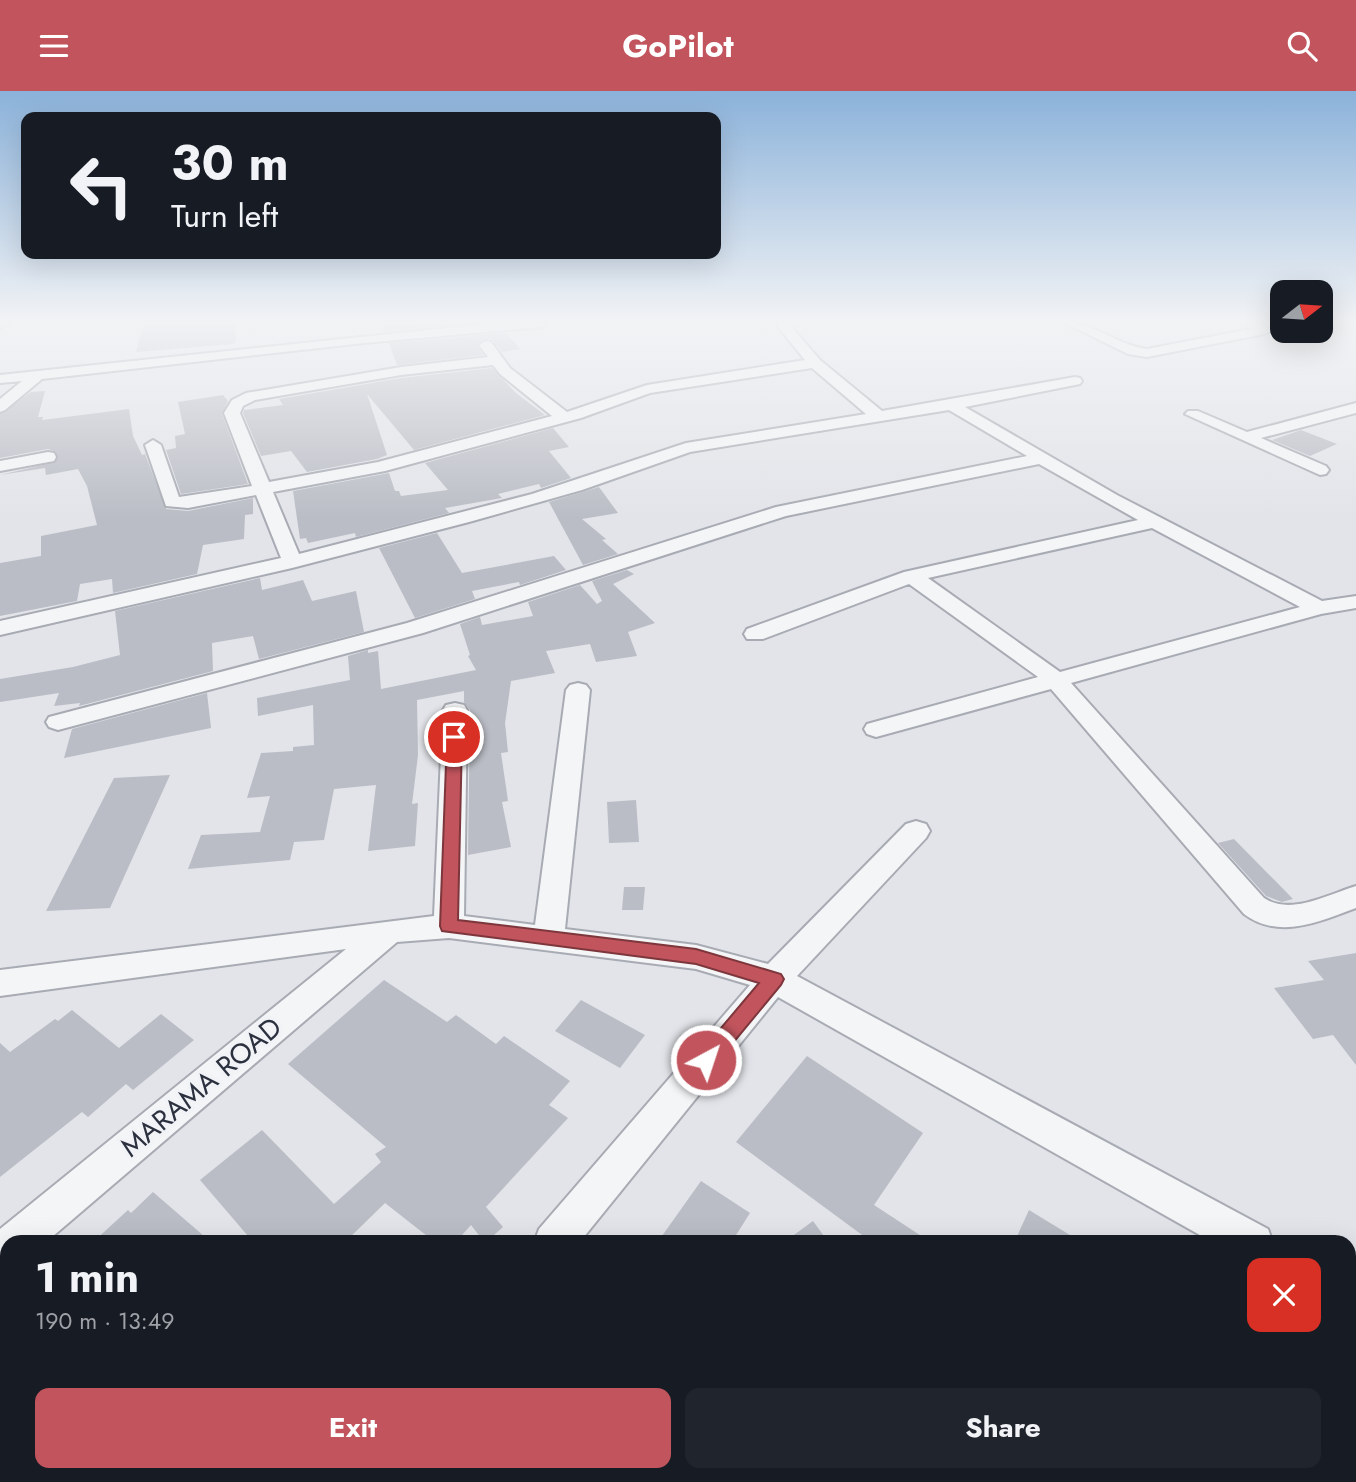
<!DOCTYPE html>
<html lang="en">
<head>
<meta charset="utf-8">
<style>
	:root { --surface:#171b24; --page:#20242c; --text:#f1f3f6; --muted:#9ea1a6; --accent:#c1545d }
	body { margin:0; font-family:Jost,sans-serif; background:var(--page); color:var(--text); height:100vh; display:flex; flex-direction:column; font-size:26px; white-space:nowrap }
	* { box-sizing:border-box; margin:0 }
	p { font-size:23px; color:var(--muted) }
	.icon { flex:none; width:38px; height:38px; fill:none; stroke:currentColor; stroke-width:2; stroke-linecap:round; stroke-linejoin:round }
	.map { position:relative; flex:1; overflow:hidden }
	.details { position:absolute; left:0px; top:1144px; width:1356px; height:247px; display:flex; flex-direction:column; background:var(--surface); border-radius:21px 21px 0 0; box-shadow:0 7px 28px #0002 }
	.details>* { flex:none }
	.banner { position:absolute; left:21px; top:21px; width:700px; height:147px; border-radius:14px; box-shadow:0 7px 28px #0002; background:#171b24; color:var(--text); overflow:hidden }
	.needle { width:46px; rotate:73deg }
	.fabs { position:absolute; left:1270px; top:189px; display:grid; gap:14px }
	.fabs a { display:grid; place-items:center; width:63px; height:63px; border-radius:14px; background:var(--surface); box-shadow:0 7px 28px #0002; font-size:35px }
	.pin { position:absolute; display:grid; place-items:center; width:60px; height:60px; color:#fff; margin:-30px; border:4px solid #fff; border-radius:50%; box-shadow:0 2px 7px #0007 }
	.me { position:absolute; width:77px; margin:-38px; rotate:40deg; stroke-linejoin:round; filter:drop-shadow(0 0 5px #0008) }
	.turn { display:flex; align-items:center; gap:24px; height:147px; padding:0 35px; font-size:32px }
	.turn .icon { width:91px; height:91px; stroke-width:2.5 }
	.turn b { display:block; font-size:49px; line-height:60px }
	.round { display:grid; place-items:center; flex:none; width:74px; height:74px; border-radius:14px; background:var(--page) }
	.headline { display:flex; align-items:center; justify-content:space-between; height:119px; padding:0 35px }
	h1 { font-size:42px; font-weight:700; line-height:52px }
	.action { display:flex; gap:14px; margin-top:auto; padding:14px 35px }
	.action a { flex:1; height:80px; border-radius:14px; background:var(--accent); color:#fff; font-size:28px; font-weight:700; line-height:80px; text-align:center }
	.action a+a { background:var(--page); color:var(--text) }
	header { display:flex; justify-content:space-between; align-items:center; height:91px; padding:0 35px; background:var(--accent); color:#fff; font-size:32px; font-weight:700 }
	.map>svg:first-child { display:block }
	.building { fill:#babdc5 }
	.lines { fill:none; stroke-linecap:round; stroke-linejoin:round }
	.minor-casing { stroke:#a8abb3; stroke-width:4 }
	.minor { fill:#f4f5f7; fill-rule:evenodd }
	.route { fill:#c1545d; stroke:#7d373c; stroke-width:2 }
	.labels { text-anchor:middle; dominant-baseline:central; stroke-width:7; stroke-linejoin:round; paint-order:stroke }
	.near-street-label { font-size:28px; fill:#2c313f; stroke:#f1f3f6 }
</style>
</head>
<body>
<header><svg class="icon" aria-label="menu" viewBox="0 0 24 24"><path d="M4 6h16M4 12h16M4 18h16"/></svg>GoPilot<svg class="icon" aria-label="search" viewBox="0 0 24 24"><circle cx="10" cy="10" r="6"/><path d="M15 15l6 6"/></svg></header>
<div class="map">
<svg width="1356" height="1391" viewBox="0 0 1356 1391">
	<rect width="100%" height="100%" fill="#e2e4e9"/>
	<!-- building -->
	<path class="building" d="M 143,232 L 235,232 L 236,250 L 234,253 L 136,261 Z
		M 381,232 L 466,232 L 384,241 Z
		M 506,242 L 520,258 L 502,261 L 493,249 L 487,247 L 476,253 L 483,264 L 397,274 L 389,252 Z
		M 492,277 L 516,302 L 545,324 L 414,359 L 367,303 L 387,364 L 377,368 L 307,381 L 291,360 L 261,365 L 243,322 L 244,319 L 283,314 L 279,308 L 401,287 Z
		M 45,300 L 38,326 L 43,326 L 42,329 L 129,318 L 133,345 L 142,364 L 145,363 L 166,418 L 188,420 L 253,407 L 253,423 L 245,424 L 244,448 L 203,454 L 197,483 L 113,502 L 112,488 L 80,493 L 77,510 L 0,525 L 0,472 L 41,465 L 41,445 L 97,434 L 87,395 L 78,378 L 46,384 L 45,377 L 0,384 L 56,371 L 56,361 L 48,358 L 0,367 L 0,323 L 31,301 Z
		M 223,304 L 228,310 L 222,323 L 248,393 L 181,403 L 166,359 L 176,357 L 175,345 L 185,343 L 178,311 Z
		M 553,337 L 569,356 L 549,360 L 571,387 L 541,397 L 539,393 L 498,403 L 502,407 L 445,417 L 449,422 L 356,446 L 355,442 L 308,452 L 306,447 L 300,448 L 293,400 L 389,382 L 395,400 L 399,400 L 401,405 L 448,399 L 425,372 Z
		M 1301,339 L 1337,353 L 1310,365 L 1272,349 Z
		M 599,396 L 618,422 L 582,428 L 606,448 L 602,449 L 618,463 L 583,474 L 549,411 Z
		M 437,442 L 462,482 L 554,465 L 566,479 L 520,494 L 519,491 L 472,500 L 475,508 L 415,527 L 379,457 Z
		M 627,479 L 634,483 L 613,493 L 655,532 L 628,541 L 637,565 L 596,571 L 590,553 L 546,560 L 555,582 L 511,590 L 505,632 L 508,661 L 501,662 L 508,710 L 502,711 L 511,756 L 468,764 L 470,619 L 464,611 L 464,600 L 417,609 L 418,664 L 412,713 L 418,712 L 415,755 L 368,760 L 376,694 L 334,698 L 324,749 L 294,751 L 290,769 L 188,778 L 201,744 L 260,741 L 270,705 L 247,707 L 261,662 L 293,660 L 293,656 L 314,654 L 313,614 L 258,625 L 257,607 L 350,589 L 348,565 L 368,559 L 368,562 L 378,560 L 381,598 L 476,579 L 468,565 L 470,564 L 460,533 L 480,526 L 482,534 L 533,525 L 528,511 L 580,494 L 597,513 L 602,510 L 592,490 Z
		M 260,487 L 262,499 L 303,489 L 312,510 L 356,500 L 364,541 L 259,568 L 253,545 L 212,552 L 213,580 L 79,615 L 80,612 L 54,615 L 59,602 L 0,611 L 0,588 L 73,576 L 120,564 L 115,520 Z
		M 207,602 L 211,637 L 64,667 L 72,638 Z
		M 170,684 L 110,817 L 46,820 L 114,687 Z
		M 636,709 L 639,751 L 609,752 L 607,711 Z
		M 1234,748 L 1293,808 L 1282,811 L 1266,805 L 1218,752 Z
		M 624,796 L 645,796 L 643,819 L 622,819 Z
		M 1356,862 L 1356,974 L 1333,944 L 1313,948 L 1274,897 L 1324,889 L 1308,870 Z
		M 384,889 L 447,931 L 456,924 L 496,953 L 504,945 L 570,990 L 549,1014 L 568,1027 L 486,1116 L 503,1136 L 485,1152 L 471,1134 L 455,1152 L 436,1152 L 385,1112 L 344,1152 L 254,1152 L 200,1089 L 262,1039 L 334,1113 L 381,1071 L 375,1063 L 386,1056 L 288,973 Z
		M 581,909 L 645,944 L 620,977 L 555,940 Z
		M 72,919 L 119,957 L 161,923 L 194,949 L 133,999 L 126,993 L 88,1026 L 82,1021 L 0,1086 L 0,952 L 10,961 L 55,928 L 58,930 Z
		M 807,965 L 923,1042 L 874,1114 L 932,1152 L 873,1152 L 736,1051 Z
		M 701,1090 L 750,1122 L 731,1152 L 657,1152 Z
		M 153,1101 L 212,1152 L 92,1152 L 128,1119 L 131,1122 Z
		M 1029,1119 L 1083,1152 L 1014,1152 Z
		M 813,1130 L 829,1152 L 783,1152 Z"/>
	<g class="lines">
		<defs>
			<path id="minor" d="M 0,232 L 12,232 L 0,237 Z
				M 494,232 L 547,232 L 541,236 L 364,252 L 42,288 L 5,319 L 0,321 L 0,308 L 22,290 L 0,292 L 0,284 Z
				M 775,232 L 788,232 L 820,269 L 882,320 L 1075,286 L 1080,287 L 1082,290 L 1080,293 L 965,316 L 1117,404 L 1322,510 L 1356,505 L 1356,517 L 1321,523 L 1071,592 L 1264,807 C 1290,825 1329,803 1356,795 L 1356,817 C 1318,831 1279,849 1244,823 L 1051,598 L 876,646 L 867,643 L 864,638 L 867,633 L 1038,586 L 909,493 L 763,548 L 747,548 L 744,543 L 747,538 L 904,481 L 1138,429 L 1039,373 L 786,425 L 423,542 L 58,639 L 49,636 L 46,631 L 49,626 L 407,532 L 776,416 L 1027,365 L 949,319 L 690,361 L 582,399 L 469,431 L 292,477 L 0,544 L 0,530 L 281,467 L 256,404 L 188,417 L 166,415 L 145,354 L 153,349 L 161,354 L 179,406 L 252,395 L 224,322 L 232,309 L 246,302 L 401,276 L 488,266 L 479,254 L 486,250 L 491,251 L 510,277 L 567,321 L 647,294 L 805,269 ZM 493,274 L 500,283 L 552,325 L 378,371 L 269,391 L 240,322 L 243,315 L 255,309 L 401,284 ZM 812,277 L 866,323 L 686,352 L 532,403 L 299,463 L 273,401 L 385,380 L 581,327 L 650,302 ZM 1152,437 L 1300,516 L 1060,581 L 928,487 Z
				M 1065,232 C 1097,232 1116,254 1147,258 L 1251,238 L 1243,232 L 1260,232 L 1271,239 L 1264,243 L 1147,266 L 1128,263 Z
				M 1356,312 L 1356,322 L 1261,347 L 1326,375 L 1329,379 L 1326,383 L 1320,384 L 1185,323 L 1188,320 L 1198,320 L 1247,341 Z
				M 48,361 L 54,362 L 56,366 L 54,370 L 0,380 L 0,370 Z
				M 578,592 L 586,594 L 590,599 L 565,838 L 696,854 L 768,873 L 906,733 L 916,730 L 926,733 L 930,740 L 926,747 L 797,885 L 1268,1138 L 1273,1152 L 1214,1152 L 778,906 L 579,1152 L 534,1152 L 539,1138 L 750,894 L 696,878 L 449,847 L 397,851 L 45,1152 L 7,1152 L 7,1169 L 0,1166 L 0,1138 L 346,858 L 0,905 L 0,879 L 434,825 L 443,619 L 446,614 L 455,612 L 464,614 L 467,619 L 464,825 L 535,834 L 566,599 L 570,594 Z
				M 1349,1185 L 1356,1187 L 1356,1228 L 1349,1226 Z
				M 337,1384 L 385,1384 L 382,1391 L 334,1391 Z
				M 695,1384 L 746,1384 L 749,1391 L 698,1391 Z"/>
		</defs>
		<!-- minor casing -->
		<use href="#minor" class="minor-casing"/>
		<!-- minor -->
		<use href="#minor" class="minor"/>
	</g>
	<!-- sky -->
	<linearGradient id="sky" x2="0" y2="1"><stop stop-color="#8bb2da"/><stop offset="0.54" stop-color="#f2f3f5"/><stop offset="1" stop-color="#f2f3f5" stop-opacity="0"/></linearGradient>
	<rect width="1356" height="427" fill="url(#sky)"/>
	<!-- route -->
	<path class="route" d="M 454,641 L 462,646 L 458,829 L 696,858 L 781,883 L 784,888 L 781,894 L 713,976 L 706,978 L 699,976 L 696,969 L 699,963 L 759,892 L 696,873 L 442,840 L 440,835 L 447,646 Z"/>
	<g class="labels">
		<!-- near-street labels -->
		<g class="near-street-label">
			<text transform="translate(201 996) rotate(-40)">MARAMA ROAD</text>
		</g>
	</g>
</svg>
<div class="fabs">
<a><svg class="needle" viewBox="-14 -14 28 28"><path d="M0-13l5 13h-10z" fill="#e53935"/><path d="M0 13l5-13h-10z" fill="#9ea1a6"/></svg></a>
</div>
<div class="pin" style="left:454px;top:646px;background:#d93025"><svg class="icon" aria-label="arrive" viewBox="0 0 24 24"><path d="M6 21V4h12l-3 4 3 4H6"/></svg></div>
<svg class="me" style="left:706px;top:969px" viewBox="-20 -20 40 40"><circle r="17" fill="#c1545d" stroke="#fff" stroke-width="3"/><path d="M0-11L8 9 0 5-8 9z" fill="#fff"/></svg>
<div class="banner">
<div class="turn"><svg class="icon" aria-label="left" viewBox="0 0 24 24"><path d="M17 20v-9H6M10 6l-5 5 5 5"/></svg><div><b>30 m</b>Turn left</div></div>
</div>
<section class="details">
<div class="headline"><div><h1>1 min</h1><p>190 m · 13:49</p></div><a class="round" style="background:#d93025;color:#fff"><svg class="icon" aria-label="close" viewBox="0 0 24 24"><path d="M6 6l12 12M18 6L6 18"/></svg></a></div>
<div class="action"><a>Exit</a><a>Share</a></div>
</section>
</div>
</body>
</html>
